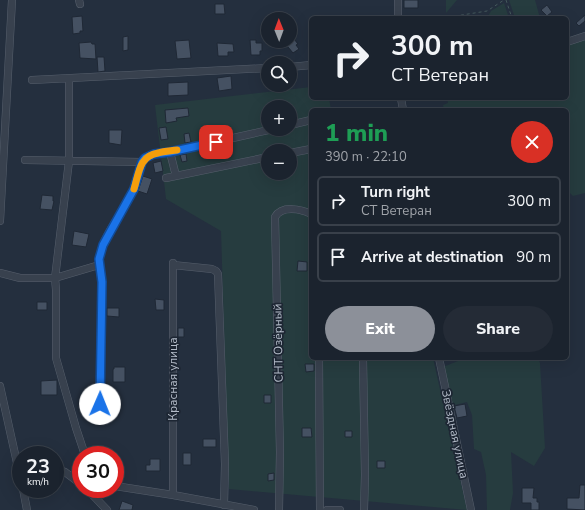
<!DOCTYPE html>
<html lang="en">
<head>
<meta charset="utf-8">
<style>
	:root { --surface:#1b232e; --page:#242b36; --text:#f1f3f6; --muted:#a0a4aa; --line:#39404a; --accent:#8c9099 }
	body { margin:0; font-family:"Nunito Sans",sans-serif; background:var(--page); color:var(--text); height:100vh; display:flex; flex-direction:column; font-size:15px; white-space:nowrap }
	* { box-sizing:border-box; margin:0 }
	p { font-size:13px; color:var(--muted) }
	.icon { flex:none; width:22px; height:22px; fill:none; stroke:currentColor; stroke-width:2; stroke-linecap:round; stroke-linejoin:round }
	.map { position:relative; flex:1; overflow:hidden }
	.details { position:absolute; left:309px; top:108px; width:260px; height:252px; display:flex; flex-direction:column; background:var(--surface); border-radius:6px; box-shadow:0 4px 16px #0002,0 0 0 1px var(--line) }
	.details>* { flex:none }
	.top-card { position:absolute; left:309px; top:16px; width:260px; height:84px; border-radius:6px; box-shadow:0 4px 16px #0002,0 0 0 1px var(--line); background:#1b232e; color:var(--text); overflow:hidden }
	.needle { width:26px; rotate:359deg }
	.buttons { position:absolute; left:261px; top:12px; display:grid; gap:8px }
	.buttons a { display:grid; place-items:center; width:36px; height:36px; border-radius:50%; background:var(--surface); box-shadow:0 4px 16px #0002,0 0 0 1px var(--line); font-size:20px }
	.speed { position:absolute; left:12px; top:446px; display:flex; gap:8px; font-size:20px; font-weight:700; text-align:center }
	.speed>* { display:grid; place-content:center; width:52px; height:52px; border-radius:50%; background:var(--surface); box-shadow:0 4px 16px #0002,0 0 0 1px var(--line); line-height:1 }
	.speed small { font-size:10px; font-weight:400 }
	.speed .limit { border:6px solid #d22; background:#fff; color:#111 }
	.pin { position:absolute; display:grid; place-items:center; width:34px; height:34px; color:#fff; margin:-17px; border-radius:8px; box-shadow:0 2px 6px #0006 }
	.me { position:absolute; width:44px; margin:-22px; rotate:1deg; stroke-linejoin:round; filter:drop-shadow(0 0 3px #0008) }
	.turn { display:flex; align-items:center; gap:14px; height:84px; padding:0 16px; font-size:18px }
	.turn .icon { width:52px; height:52px; stroke-width:2.5 }
	.turn b { display:block; font-size:28px; line-height:34px }
	.round { display:grid; place-items:center; flex:none; width:42px; height:42px; border-radius:21px; background:var(--page) }
	.overview { display:flex; align-items:center; justify-content:space-between; height:68px; padding:0 16px }
	h1 { font-size:24px; font-weight:800; line-height:30px; color:#1e9e55 }
	.action { display:flex; gap:8px; margin-top:auto; padding:8px 16px }
	.action a { flex:1; height:46px; border-radius:24px; background:var(--accent); color:#fff; font-size:16px; font-weight:800; line-height:46px; text-align:center }
	.action a+a { background:var(--page); color:var(--text) }
	ul { padding:0; list-style:none }
	li { display:flex; align-items:center; gap:12px; height:50px; margin:0 8px 6px; padding:0 8px; border:2px solid var(--line); border-radius:6px }
	li div { flex:1 }
	li b { display:block; font-size:15px }
	li em { font-style:normal }
	.map>svg:first-child { display:block }
	.green { fill:#263c3f; fill-rule:evenodd }
	.building { fill:#455162; stroke:#1f2835 }
	.lines { fill:none; stroke-linecap:round; stroke-linejoin:round }
	.minor-casing { stroke:#565f6c; stroke-width:8 }
	.path { stroke:#44595c; stroke-width:1; stroke-dasharray:3 3; stroke-linecap:butt }
	.minor { stroke:#38414e; stroke-width:7 }
	.route-casing { stroke:#114b97; stroke-width:10 }
	.route { stroke:#1a73e8; stroke-width:7 }
	.slow { stroke:#f59e0b; stroke-width:7 }
	.labels { text-anchor:middle; dominant-baseline:central; stroke-width:3.5; stroke-linejoin:round; paint-order:stroke }
	.street-label { font-size:12px; fill:#b4bcc9; stroke:#1d2633 }
</style>
</head>
<body>
<div class="map">
<svg width="585" height="510" viewBox="0 0 585 510">
	<rect width="100%" height="100%" fill="#242f3e"/>
	<!-- green -->
	<path class="green" d="M 446,0 L 457,0 L 446,13 Z
		M 509,0 L 535,0 L 540,18 L 515,18 Z
		M 504,3 L 509,18 L 487,18 L 491,11 Z
		M 585,38 L 585,193 L 573,196 L 567,190 L 567,110 L 444,110 L 443,105 L 448,103 L 447,98 L 567,98 L 567,45 Z
		M 311,87 L 311,98 L 329,98 L 331,110 L 311,110 L 311,358 L 433,358 L 467,510 L 229,489 L 221,231 L 166,199 L 155,105 ZM 268,107 L 290,107 L 290,129 L 268,129 ZM 268,151 L 290,151 L 290,173 L 268,173 Z
		M 458,358 L 538,358 L 540,363 L 545,448 L 534,466 L 511,452 L 513,493 L 510,510 L 487,510 L 486,475 L 481,452 L 474,449 L 472,415 L 467,402 L 451,406 L 443,367 L 458,361 Z"/>
	<!-- building -->
	<path class="building" d="M 404,0 L 418,0 L 418,8 L 404,8 Z
		M 215,4 L 224,4 L 225,14 L 215,14 Z
		M 547,5 L 552,12 L 547,16 L 541,10 Z
		M 585,15 L 585,21 L 579,26 L 576,23 Z
		M 82,16 L 83,31 L 80,31 L 80,33 L 73,34 L 72,17 Z
		M 290,34 L 298,44 L 296,45 L 299,49 L 293,53 L 283,41 L 290,41 Z
		M 128,36 L 128,50 L 123,51 L 123,37 Z
		M 189,40 L 191,58 L 177,59 L 175,41 Z
		M 250,40 L 256,40 L 256,43 L 262,43 L 262,51 L 260,51 L 260,55 L 251,55 Z
		M 91,42 L 92,44 L 95,44 L 96,59 L 80,58 L 79,43 Z
		M 217,43 L 233,44 L 234,52 L 228,52 L 228,56 L 218,56 Z
		M 97,57 L 104,57 L 105,71 L 98,72 Z
		M 231,76 L 232,89 L 219,91 L 217,78 Z
		M 188,82 L 188,95 L 168,96 L 168,83 Z
		M 188,108 L 189,116 L 176,118 L 177,121 L 166,123 L 165,110 Z
		M 166,127 L 168,139 L 161,140 L 159,128 Z
		M 109,130 L 122,130 L 121,145 L 109,143 Z
		M 189,133 L 191,142 L 185,143 L 184,134 Z
		M 186,154 L 187,161 L 182,162 L 180,155 Z
		M 161,161 L 163,171 L 155,173 L 153,163 Z
		M 143,176 L 152,179 L 147,194 L 138,191 Z
		M 42,195 L 53,196 L 53,201 L 54,201 L 52,210 L 40,209 Z
		M 74,231 L 89,234 L 86,247 L 72,245 Z
		M 298,261 L 307,262 L 307,271 L 297,271 Z
		M 155,299 L 164,300 L 164,310 L 156,310 Z
		M 37,302 L 47,302 L 47,310 L 37,310 Z
		M 107,308 L 119,308 L 119,317 L 107,316 Z
		M 178,328 L 184,328 L 184,337 L 178,337 Z
		M 305,364 L 314,364 L 314,371 L 306,372 Z
		M 114,367 L 125,367 L 125,382 L 113,382 L 113,369 L 114,369 Z
		M 57,380 L 57,395 L 41,395 L 41,381 Z
		M 264,395 L 271,395 L 271,403 L 264,403 Z
		M 465,404 L 467,416 L 457,418 L 454,406 Z
		M 302,428 L 311,428 L 312,437 L 302,437 Z
		M 345,431 L 352,431 L 352,437 L 345,437 Z
		M 203,439 L 216,439 L 216,447 L 203,447 Z
		M 95,448 L 109,448 L 109,455 L 95,455 Z
		M 183,453 L 191,453 L 191,465 L 183,465 Z
		M 150,459 L 160,459 L 160,471 L 146,471 L 146,465 L 150,465 Z
		M 377,461 L 385,461 L 385,468 L 377,468 Z
		M 274,473 L 274,480 L 268,481 L 268,474 Z
		M 580,485 L 585,485 L 585,510 L 567,509 L 567,498 L 579,498 Z
		M 522,488 L 534,488 L 533,498 L 537,498 L 537,502 L 539,502 L 539,510 L 531,510 L 531,503 L 522,503 Z
		M 122,501 L 133,505 L 132,510 L 119,510 Z"/>
	<g class="lines">
		<defs>
			<path id="minor" d="M 79,0 L 80,4
				M 398,18 L 398,0
				M 567,42 L 585,36
				M 290,67 L 311,65
				M 69,79 L 69,161 L 55,278 L 56,290 L 56,358 L 76,428 L 85,455
				M 32,80 L 268,68
				M 401,98 L 403,110
				M 290,125 L 311,120
				M 170,152 L 176,176
				M 290,153 L 311,149
				M 25,160 L 142,162
				M 166,178 L 268,157
				M 0,221 L 12,0
				M 99,265 C 98,241 121,216 131,195 C 136,185 139,173 142,162 C 148,153 159,152 170,152 L 273,129
				M 173,265 L 212,269 L 216,271 L 218,274 L 225,464 L 224,505
				M 0,273 L 20,278 L 55,278 L 99,265 L 102,282 L 99,420
				M 319,358 L 320,510
				M 363,358 L 365,475 L 364,510
				M 439,358 L 471,510
				M 0,386 L 21,481
				M 55,468 L 65,472 L 81,484
				M 115,486 L 173,495 L 254,510
				M 23,489 L 27,510
				M 87,489 L 107,510
				M 173,495 L 173,263
				M 279,510 L 280,452 L 275,217 C 282,205 301,209 311,214
				M 327,510 L 340,510"/>
		</defs>
		<!-- minor casing -->
		<use href="#minor" class="minor-casing"/>
		<!-- path -->
		<path class="path" d="M 506,0 L 512,18
			M 443,18 L 487,11 L 504,0"/>
		<!-- minor -->
		<use href="#minor" class="minor"/>
	</g>
	<g class="lines">
		<defs>
			<path id="route" d="M 100,404 L 102,282 L 99,259 L 103,245 L 134,189 L 142,162 L 145,158 L 154,154 L 170,152 L 216,142"/>
		</defs>
		<!-- route casing -->
		<use href="#route" class="route-casing"/>
		<!-- route -->
		<use href="#route" class="route"/>
		<!-- slow -->
		<path class="slow" d="M 134,189 C 139,173 139,156 158,153 C 164,151 170,151 177,150"/>
	</g>
	<g class="labels">
		<!-- street labels -->
		<g class="street-label">
			<text transform="translate(278 343) rotate(-91)">СНТ Озёрный</text>
			<text transform="translate(173 379) rotate(-90)">Красная улица</text>
			<text transform="translate(455 434) rotate(78)">Звёздная улица</text>
		</g>
	</g>
</svg>
<div class="buttons">
<a><svg class="needle" viewBox="-14 -14 28 28"><path d="M0-13l5 13h-10z" fill="#e53935"/><path d="M0 13l5-13h-10z" fill="#a0a4aa"/></svg></a>
<a><svg class="icon" aria-label="search" viewBox="0 0 24 24"><circle cx="10" cy="10" r="6"/><path d="M15 15l6 6"/></svg></a>
<a>+</a>
<a>−</a>
</div>
<div class="speed"><div>23<small>km/h</small></div><div class="limit">30</div></div>
<div class="pin" style="left:216px;top:142px;background:#d93025"><svg class="icon" aria-label="arrive" viewBox="0 0 24 24"><path d="M6 21V4h12l-3 4 3 4H6"/></svg></div>
<svg class="me" style="left:100px;top:404px" viewBox="-20 -20 40 40"><circle r="19" fill="#fff"/><path d="M0-13L10 11 0 6-10 11z" fill="#1a73e8"/></svg>
<div class="top-card">
<div class="turn"><svg class="icon" aria-label="right" viewBox="0 0 24 24"><path d="M7 20v-9h11M14 6l5 5-5 5"/></svg><div><b>300 m</b>СТ Ветеран</div></div>
</div>
<section class="details">
<div class="overview"><div><h1>1 min</h1><p>390 m · 22:10</p></div><a class="round" style="background:#d93025;color:#fff"><svg class="icon" aria-label="close" viewBox="0 0 24 24"><path d="M6 6l12 12M18 6L6 18"/></svg></a></div>
<ul>
<li><svg class="icon" aria-label="right" viewBox="0 0 24 24"><path d="M7 20v-9h11M14 6l5 5-5 5"/></svg><div><b>Turn right</b><p>СТ Ветеран</p></div><em>300 m</em></li>
<li><svg class="icon" aria-label="arrive" viewBox="0 0 24 24"><path d="M6 21V4h12l-3 4 3 4H6"/></svg><div><b>Arrive at destination</b></div><em>90 m</em></li>
</ul>
<div class="action"><a>Exit</a><a>Share</a></div>
</section>
</div>
</body>
</html>
